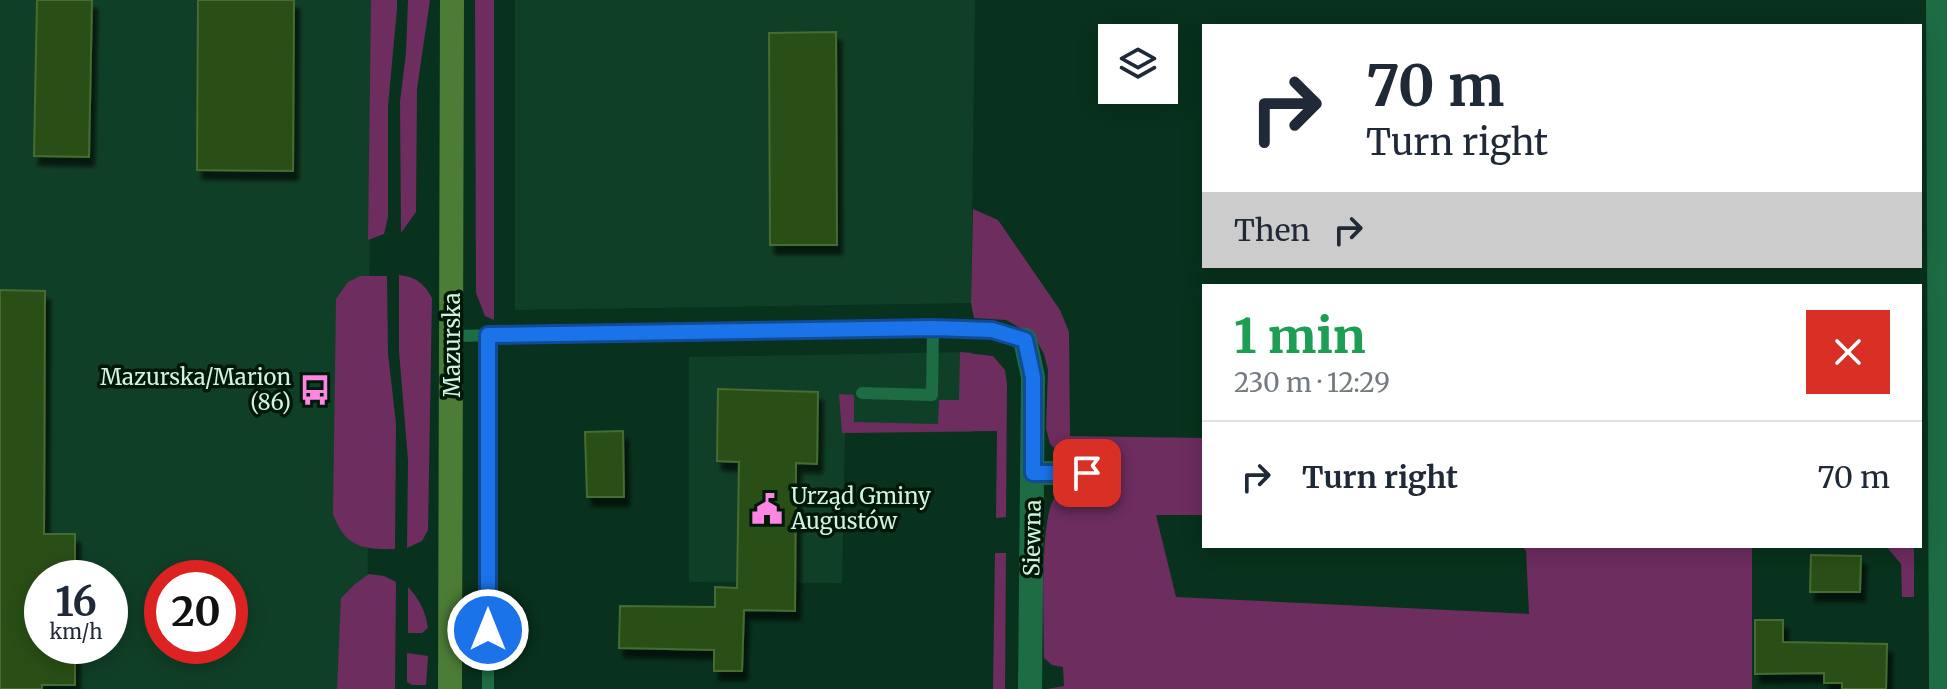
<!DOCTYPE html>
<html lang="en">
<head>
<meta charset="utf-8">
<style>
	:root { --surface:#fff; --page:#f2f2f3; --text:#1f2937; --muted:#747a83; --line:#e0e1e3 }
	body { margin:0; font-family:Merriweather,serif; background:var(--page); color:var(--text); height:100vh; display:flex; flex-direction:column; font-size:30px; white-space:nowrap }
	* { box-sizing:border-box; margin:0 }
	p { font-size:26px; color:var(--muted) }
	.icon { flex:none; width:44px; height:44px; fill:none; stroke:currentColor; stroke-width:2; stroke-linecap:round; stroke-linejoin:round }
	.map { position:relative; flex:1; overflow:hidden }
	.sheet { position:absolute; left:1202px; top:284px; width:720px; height:264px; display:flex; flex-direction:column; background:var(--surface); border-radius:0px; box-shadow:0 4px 20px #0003 }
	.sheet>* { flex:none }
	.hud { position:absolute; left:1202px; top:24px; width:720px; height:244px; border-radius:0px; box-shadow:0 4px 20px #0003; background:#fff; color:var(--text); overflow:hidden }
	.controls { position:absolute; left:1098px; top:24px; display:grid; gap:16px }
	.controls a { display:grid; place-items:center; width:80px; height:80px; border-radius:0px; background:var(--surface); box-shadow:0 4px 20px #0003; font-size:40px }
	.speed { position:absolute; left:24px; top:560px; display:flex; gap:16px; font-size:40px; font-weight:700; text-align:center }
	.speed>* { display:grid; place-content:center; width:104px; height:104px; border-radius:50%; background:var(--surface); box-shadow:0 4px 20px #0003; line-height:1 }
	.speed small { font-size:20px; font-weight:400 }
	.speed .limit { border:12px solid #d22; background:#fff; color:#111 }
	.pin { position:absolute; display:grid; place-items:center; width:68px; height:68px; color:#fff; margin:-34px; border-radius:16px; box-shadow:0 4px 12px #0006 }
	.me { position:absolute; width:88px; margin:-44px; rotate:0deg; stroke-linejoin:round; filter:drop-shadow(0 0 6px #0008) }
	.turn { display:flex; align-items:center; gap:28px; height:168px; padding:0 32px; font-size:36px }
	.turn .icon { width:104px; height:104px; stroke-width:2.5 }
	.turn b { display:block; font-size:56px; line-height:68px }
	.then { display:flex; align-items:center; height:76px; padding:0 32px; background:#0003; gap:16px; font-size:30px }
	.round { display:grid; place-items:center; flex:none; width:84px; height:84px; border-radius:0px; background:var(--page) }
	.head { display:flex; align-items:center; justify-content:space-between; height:136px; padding:0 32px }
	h1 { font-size:48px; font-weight:800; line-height:60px; color:#1e9e55 }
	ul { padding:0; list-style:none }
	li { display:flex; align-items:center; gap:24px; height:112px; padding:0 32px; border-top:2px solid var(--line) }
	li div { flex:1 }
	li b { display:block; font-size:30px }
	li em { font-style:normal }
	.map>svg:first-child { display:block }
	.built { fill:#103f27; fill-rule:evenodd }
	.green { fill:#6d2d5f }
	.building { fill:#295013; stroke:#446c30; stroke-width:2; filter:url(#shadow) }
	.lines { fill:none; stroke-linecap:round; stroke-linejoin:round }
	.service { stroke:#1d6c44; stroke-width:12 }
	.minor { stroke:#1d6c44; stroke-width:24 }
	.secondary { stroke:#4c7c36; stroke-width:24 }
	.route-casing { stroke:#114b97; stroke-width:20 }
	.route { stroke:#1a73e8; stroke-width:14 }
	.labels { text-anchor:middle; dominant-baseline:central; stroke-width:7; stroke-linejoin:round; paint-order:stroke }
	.street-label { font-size:22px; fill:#d0f4dc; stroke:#001809 }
	.poi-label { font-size:22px; fill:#d0f4dc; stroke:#001809; text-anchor:end }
</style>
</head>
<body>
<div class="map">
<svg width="1947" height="689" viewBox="0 0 1947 689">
	<defs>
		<filter id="shadow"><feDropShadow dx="5" dy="9" stdDeviation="2" flood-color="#0009"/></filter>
	</defs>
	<rect width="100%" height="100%" fill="#08321d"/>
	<!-- built -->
	<path class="built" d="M 0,0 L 371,0 L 367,689 L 0,689 ZM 42,578 L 110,578 L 110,646 L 42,646 ZM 162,578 L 230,578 L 230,646 L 162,646 Z
		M 515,0 L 975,0 L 971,303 L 515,310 Z
		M 972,352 L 971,432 L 845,433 L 842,583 L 689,582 L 689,357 Z"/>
	<!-- green -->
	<path class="green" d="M 371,0 L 397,0 L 397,9 L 388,106 L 388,217 L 384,234 L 368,240 Z
		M 408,0 L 430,0 L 417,89 L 416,212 L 401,233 L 400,102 L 406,53 Z
		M 475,0 L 494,0 L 494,320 L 485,316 L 476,293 Z
		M 973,209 L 998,220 L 1060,310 L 1069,332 L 1070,436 L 1204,438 L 1204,515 L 1156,515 L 1176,597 L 1529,614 L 1526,551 L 1522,546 L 1752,546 L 1752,689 L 1047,689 L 1064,686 L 1063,667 L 1052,665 L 1044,658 C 1044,627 1039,517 1055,497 C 1065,486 1076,486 1090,486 L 1089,460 L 1067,460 L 1050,444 L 1046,428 L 1048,370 L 1044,354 L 1034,336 L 1006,320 L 974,318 L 971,303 Z
		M 399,275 C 416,277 424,283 432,298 L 428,530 L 422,541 L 407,548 L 408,460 L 399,351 Z
		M 360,276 L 387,276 L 388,353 L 396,424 L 395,549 C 363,550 345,547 333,514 L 336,299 L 348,282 Z
		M 960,352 L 993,356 L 1005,370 L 1007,384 L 1006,517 L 996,518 L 997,431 L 842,433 L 839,394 L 854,395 L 854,422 L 938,424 L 939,400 L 959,400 Z
		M 1886,546 L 1914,546 L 1914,597 L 1902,597 L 1901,564 Z
		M 995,553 L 1006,553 L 1005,689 L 993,689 Z
		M 369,574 L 384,576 L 396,582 L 395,689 L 337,689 L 341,598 L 355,584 Z
		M 408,587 C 420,600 425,610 428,628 L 422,633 L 408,633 Z
		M 407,653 L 428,656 L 426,685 L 412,685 L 407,682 Z"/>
	<!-- building -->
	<path class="building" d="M 37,0 L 92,0 L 89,157 L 34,156 Z
		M 198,0 L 294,0 L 293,171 L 197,170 Z
		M 836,32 L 837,245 L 770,245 L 769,33 Z
		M 0,290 L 45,291 L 44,534 L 75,534 L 75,578 L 42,578 L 42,646 L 75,646 L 75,685 L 42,685 L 42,689 L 0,689 Z
		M 718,389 L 818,392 L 817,464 L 796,463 L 795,611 L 744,610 L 742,671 L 714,671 L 714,650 L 619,648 L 620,606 L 715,607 L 715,587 L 737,588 L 739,462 L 717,461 Z
		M 623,431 L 624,497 L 587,497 L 585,432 Z
		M 1811,555 L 1861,556 L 1860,592 L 1810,592 Z
		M 1755,620 L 1783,620 L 1783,642 L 1887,644 L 1886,689 L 1842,689 L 1842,683 L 1824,683 L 1824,673 L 1755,674 Z"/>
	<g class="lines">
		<!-- service -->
		<path class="service" d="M 933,328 L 992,330 L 1025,340
			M 488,335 L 488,689
			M 452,336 L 933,328 L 932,395 L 862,393"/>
		<!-- minor -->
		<path class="minor" d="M 1938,0 L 1941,689
			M 1025,340 L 1033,377 L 1030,689
			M 1033,473 L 1087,473"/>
		<!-- secondary -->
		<path class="secondary" d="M 450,689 L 452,0"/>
	</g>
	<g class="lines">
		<defs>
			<path id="route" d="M 488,630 L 488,335 L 933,328 L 992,330 L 1025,340 L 1033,377 L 1033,473 L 1087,473"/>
		</defs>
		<!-- route casing -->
		<use href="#route" class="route-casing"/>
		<!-- route -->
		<use href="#route" class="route"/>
	</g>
	<!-- icons -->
	<defs>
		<symbol id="bus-bare" viewBox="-9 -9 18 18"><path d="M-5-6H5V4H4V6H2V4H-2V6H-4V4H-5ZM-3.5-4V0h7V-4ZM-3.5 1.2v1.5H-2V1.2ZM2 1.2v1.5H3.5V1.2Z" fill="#fd86e2" stroke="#001809" stroke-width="2.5" paint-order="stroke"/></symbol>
		<symbol id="civic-bare" viewBox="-9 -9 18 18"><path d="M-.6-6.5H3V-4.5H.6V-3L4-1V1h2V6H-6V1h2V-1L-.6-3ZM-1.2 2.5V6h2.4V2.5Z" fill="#fd86e2" stroke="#001809" stroke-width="2.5" paint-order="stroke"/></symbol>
	</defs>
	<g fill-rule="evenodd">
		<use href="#bus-bare" x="293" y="368" width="44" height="44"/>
		<use href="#civic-bare" x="745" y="487" width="44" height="44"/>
	</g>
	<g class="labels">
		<!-- street labels -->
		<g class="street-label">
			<text transform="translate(452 345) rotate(-90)">Mazurska</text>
			<text transform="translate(1032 538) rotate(-89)">Siewna</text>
		</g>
		<!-- poi labels -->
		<g class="poi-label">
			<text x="291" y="377">Mazurska/Marion<tspan x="291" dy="25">(86)</tspan></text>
			<text x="791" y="496" text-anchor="start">Urząd Gminy<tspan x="791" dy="25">Augustów</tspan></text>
		</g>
	</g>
</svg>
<div class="controls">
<a><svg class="icon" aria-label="layers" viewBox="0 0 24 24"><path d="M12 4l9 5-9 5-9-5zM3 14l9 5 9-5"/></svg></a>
</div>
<div class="speed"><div>16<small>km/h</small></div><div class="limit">20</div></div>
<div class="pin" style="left:1087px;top:473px;background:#d93025"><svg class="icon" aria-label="arrive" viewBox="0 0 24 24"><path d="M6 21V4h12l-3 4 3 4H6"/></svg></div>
<svg class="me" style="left:488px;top:630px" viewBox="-20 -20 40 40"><circle r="17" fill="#1a73e8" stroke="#fff" stroke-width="3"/><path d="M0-11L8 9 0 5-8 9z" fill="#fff"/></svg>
<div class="hud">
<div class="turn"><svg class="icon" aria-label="right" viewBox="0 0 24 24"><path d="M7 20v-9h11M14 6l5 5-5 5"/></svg><div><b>70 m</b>Turn right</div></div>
<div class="then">Then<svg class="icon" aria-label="right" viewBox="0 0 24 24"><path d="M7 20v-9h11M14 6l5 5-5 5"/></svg></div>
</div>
<section class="sheet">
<div class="head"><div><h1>1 min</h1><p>230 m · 12:29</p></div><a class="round" style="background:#d93025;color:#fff"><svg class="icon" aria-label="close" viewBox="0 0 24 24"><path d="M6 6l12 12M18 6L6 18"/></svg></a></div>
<ul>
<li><svg class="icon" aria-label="right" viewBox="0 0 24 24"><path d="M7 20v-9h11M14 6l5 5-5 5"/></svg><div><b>Turn right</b></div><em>70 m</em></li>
</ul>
</section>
</div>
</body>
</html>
